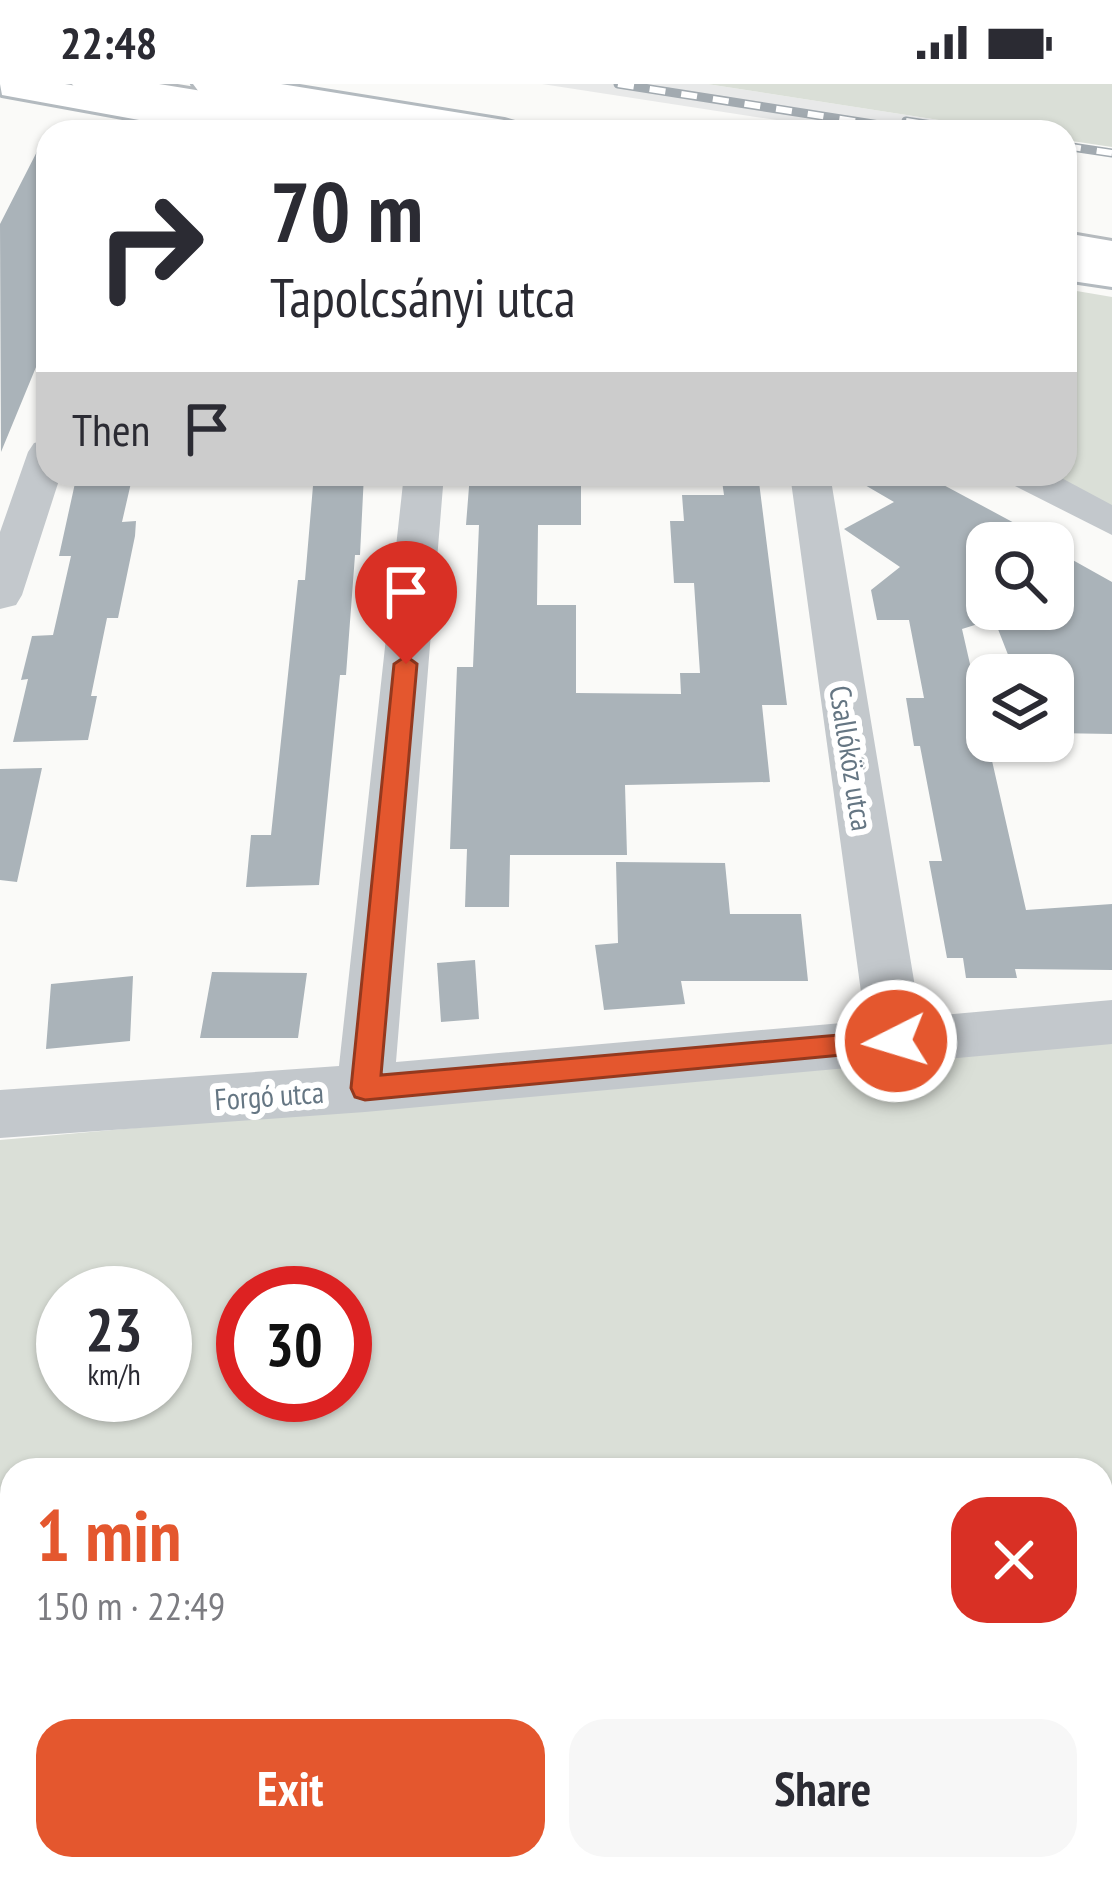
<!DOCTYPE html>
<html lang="en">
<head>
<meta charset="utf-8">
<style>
	:root { --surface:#fff; --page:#f7f7f7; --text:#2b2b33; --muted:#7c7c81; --accent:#e4572e }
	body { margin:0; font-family:"PT Sans Narrow",sans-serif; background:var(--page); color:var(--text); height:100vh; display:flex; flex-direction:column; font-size:45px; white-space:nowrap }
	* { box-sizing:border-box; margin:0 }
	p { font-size:39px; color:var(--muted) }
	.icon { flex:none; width:66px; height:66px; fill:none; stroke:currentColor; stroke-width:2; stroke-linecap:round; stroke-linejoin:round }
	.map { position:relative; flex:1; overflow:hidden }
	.details { position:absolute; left:0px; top:1374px; width:1113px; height:423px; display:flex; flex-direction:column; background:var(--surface); border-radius:36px 36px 0 0; box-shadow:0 3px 9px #0004 }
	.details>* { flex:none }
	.hud { position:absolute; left:36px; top:36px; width:1041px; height:366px; border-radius:36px; box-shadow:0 3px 9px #0004; background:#fff; color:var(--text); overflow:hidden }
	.fabs { position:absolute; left:966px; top:438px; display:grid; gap:24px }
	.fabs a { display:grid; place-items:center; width:108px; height:108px; border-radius:24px; background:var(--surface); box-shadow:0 3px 9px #0004; font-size:60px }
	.speed { position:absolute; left:36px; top:1182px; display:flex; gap:24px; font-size:60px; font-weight:700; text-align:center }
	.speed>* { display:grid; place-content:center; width:156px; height:156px; border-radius:50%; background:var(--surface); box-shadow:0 3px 9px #0004; line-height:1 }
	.speed small { font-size:30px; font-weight:400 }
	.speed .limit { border:18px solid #d22; background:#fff; color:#111 }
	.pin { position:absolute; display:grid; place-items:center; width:102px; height:102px; color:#fff; margin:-123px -51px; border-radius:50% 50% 50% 0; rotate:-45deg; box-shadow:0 0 12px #0007 }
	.pin .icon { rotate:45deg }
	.me { position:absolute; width:132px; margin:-66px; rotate:265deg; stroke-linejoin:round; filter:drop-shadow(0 0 9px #0008) }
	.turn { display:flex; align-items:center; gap:42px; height:252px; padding:0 36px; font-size:54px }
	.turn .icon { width:156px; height:156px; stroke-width:2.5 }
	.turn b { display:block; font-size:84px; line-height:102px }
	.then { display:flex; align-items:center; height:114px; padding:0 36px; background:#0003; gap:24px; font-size:45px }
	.round { display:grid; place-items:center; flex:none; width:126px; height:126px; border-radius:36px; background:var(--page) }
	.overview { display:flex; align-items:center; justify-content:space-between; height:204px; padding:0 36px }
	h1 { font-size:72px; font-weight:700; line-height:90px; color:var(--accent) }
	.action { display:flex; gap:24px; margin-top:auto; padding:24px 36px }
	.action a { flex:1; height:138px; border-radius:36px; background:var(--accent); color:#fff; font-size:48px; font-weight:700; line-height:138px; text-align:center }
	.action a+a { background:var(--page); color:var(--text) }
	.status { display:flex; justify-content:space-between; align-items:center; height:84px; padding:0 60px; background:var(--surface); direction:ltr }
	.status svg { height:33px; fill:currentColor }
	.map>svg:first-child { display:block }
	.built { fill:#e8e9e9 }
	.green { fill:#dadfd7; fill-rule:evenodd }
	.building { fill:#aab3b9 }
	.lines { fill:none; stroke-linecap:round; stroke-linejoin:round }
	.secondary-casing { stroke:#b3babf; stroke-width:6 }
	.primary-casing { stroke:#b5babe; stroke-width:6 }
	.path { stroke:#bbbfc2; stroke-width:9; stroke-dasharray:8 8; stroke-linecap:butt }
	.street { fill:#c3c8cc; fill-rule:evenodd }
	.secondary { fill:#fff; fill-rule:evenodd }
	.primary { fill:#fff; fill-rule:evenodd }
	.rail-casing { stroke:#a2aab0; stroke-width:9 }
	.rail { stroke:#fff; stroke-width:6; stroke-dasharray:16; stroke-linecap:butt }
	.route { fill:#e4572e; stroke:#94391e; stroke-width:3 }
	.labels { text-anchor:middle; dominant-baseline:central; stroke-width:12; stroke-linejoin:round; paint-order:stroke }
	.street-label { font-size:30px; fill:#657683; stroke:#fff }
</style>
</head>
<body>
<div class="status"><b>22:48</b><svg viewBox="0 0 49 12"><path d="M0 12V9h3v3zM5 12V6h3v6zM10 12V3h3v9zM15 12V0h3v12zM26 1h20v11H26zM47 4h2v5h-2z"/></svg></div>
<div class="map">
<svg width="1112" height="1796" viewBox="0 0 1112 1796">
	<rect width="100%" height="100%" fill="#fafaf8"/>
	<!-- built -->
	<path class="built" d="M 542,0 L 707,0 L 1016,48 L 854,48 Z"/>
	<!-- green -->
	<path class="green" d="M 707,0 L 1112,0 L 1112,63 L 1065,56 L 1065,48 L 1016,48 Z
		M 1065,205 L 1112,213 L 1112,426 L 1044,390 L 1065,390 Z
		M 1112,957 L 1112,1418 L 1101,1419 L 1101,1386 L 12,1386 L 12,1528 L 0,1529 L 0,1056 ZM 63,1209 L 165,1209 L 165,1311 L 63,1311 ZM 243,1209 L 345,1209 L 345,1311 L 243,1311 Z
		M 1112,1508 L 1112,1796 L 0,1796 L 0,1619 L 12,1618 L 12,1785 L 1101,1785 L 1101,1509 Z"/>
	<!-- building -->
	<path class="building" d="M 48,46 L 48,254 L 1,368 L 0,140 Z
		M 77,390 L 133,390 L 122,438 L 136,437 L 135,452 L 118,534 L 107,534 L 91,612 L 97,612 L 88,656 L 13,658 L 28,595 L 21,596 L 32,552 L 53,551 L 71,472 L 59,472 Z
		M 314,390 L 364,390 L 360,471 L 355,471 L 346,591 L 340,591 L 319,801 L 246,803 L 251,751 L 271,751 L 298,496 L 305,496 Z
		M 470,390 L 581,390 L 581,441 L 538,441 L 537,521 L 576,521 L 576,609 L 681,610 L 680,589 L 700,589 L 694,499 L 674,499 L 670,437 L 684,437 L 682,411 L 724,411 L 721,390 L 758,390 L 787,621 L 762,621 L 770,698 L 625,701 L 627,771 L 510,771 L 509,823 L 465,823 L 467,765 L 450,765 L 457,583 L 473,583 L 479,441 L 466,441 Z
		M 846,390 L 923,390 L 1035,450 L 1031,453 L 1042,459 L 987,459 L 987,525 L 1053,525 L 1053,465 L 1112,498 L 1112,650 L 1053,649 L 1053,591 L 1016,591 L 994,535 L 962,545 L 1026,826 L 1112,820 L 1112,886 L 1015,885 L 1017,894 L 966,894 L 963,874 L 947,874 L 929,777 L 942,777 L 920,662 L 914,662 L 906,614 L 924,614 L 909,536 L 877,536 L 871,506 L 900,483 L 844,445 L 894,418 Z
		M 42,684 L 17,798 L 0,796 L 0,685 Z
		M 616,778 L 725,779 L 730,830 L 801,830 L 808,897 L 681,897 L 685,920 L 604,926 L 595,861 L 618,859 Z
		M 475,876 L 479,935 L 441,938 L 437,879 Z
		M 212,888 L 307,889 L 298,954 L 200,954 Z
		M 133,892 L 130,957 L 46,965 L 51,900 Z"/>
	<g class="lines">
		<defs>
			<path id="secondary" d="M 0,0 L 65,0 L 270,36 L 284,40 L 289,48 L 205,48 L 2,11 Z
				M 193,0 L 281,0 L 504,36 L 518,40 L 523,48 L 434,48 L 212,11 L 199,8 Z
				M 1065,170 L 1112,177 L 1112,203 L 1065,196 Z"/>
			<path id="primary" d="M 72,0 L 159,0 L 380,36 L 394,40 L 399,48 L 310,48 L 91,11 L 78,8 Z
				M 1065,149 L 1112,157 L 1112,183 L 1065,175 Z"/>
		</defs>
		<!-- secondary casing -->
		<use href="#secondary" class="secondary-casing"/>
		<!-- primary casing -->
		<use href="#primary" class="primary-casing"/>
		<!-- path -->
		<path class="path" d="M 988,1796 L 990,1785"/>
		<!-- street -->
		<path class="street" d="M 48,356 L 48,390 L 61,390 L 22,511 L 16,521 L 0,525 L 0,448 L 28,368 L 34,359 Z
			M 404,390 L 444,390 L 396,978 L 865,937 L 790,390 L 830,390 L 920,933 L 1112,916 L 1112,960 L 365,1028 L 0,1054 L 0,1006 L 339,982 Z
			M 1003,390 L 1054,390 L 1112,421 L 1112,451 L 1009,399 Z
			M 1112,1426 L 1112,1494 L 1101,1495 L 1101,1427 Z
			M 12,1534 L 12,1606 L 0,1607 L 0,1535 Z"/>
		<!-- secondary -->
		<use href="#secondary" class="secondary"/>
		<!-- primary -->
		<use href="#primary" class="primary"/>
		<defs>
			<path id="rail" d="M 618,0 L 924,48
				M 906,37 L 977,48
				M 1065,62 L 1112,69"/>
		</defs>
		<!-- rail casing -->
		<use href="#rail" class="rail-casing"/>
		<!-- rail -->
		<use href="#rail" class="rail"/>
	</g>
	<!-- route -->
	<path class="route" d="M 406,572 L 417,580 L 381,991 L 896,946 L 905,949 L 910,957 L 905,965 L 365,1016 L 355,1013 L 351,1004 L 394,580 Z"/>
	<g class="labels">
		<!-- street labels -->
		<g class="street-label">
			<text transform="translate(852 674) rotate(81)">Csallóköz utca</text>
			<text transform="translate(269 1011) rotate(-4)">Forgó utca</text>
		</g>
	</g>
</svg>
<div class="fabs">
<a><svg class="icon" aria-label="search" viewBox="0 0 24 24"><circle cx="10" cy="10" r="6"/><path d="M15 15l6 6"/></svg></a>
<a><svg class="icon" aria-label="layers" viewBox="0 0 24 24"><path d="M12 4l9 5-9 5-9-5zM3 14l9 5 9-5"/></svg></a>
</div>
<div class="speed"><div>23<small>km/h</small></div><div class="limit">30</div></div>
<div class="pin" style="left:406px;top:580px;background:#d93025"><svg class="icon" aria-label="arrive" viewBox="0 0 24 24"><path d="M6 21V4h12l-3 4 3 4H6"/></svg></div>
<svg class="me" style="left:896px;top:957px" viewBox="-20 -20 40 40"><circle r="17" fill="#e4572e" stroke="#fff" stroke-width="3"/><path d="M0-11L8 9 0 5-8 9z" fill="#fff"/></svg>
<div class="hud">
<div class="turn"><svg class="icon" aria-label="right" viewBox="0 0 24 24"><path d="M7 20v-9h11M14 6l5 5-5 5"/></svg><div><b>70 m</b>Tapolcsányi utca</div></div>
<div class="then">Then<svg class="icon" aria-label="arrive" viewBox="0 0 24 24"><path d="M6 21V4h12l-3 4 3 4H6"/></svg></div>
</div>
<section class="details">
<div class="overview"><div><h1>1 min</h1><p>150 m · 22:49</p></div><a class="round" style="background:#d93025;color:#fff"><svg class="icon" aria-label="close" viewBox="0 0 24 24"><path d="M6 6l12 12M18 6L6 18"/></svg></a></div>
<div class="action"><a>Exit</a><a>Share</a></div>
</section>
</div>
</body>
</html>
